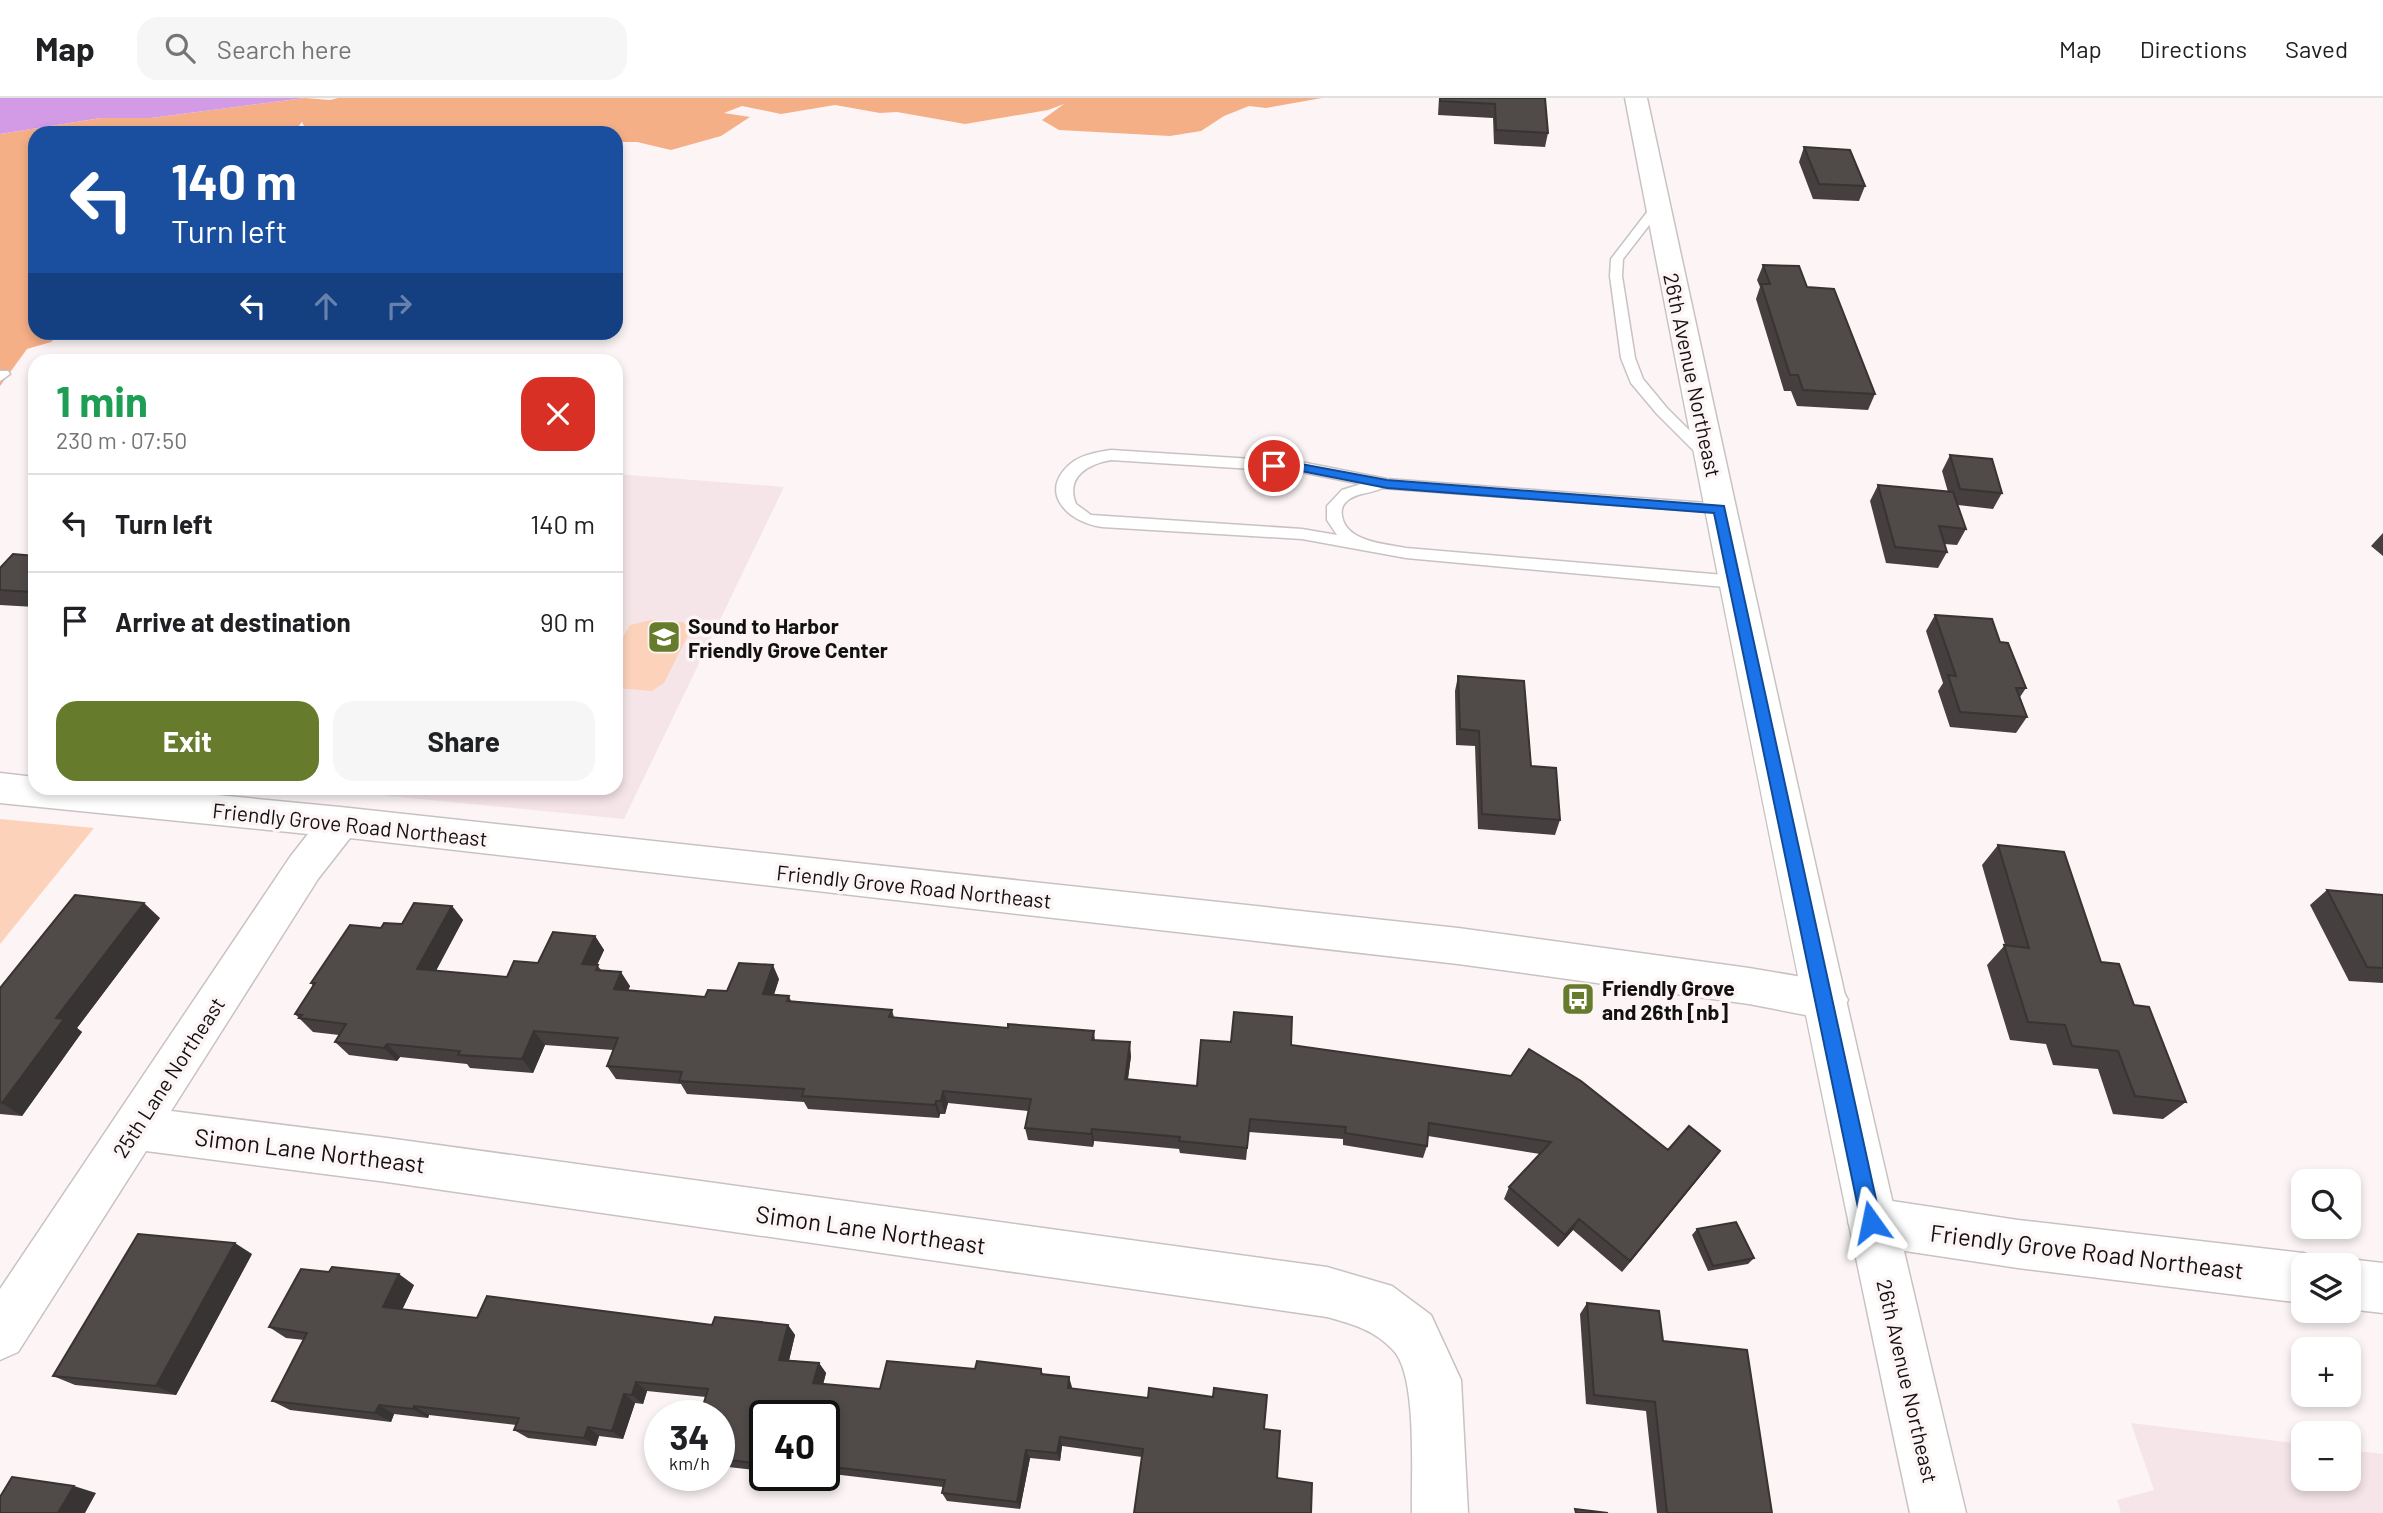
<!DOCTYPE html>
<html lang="en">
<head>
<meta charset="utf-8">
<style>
	:root { --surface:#fff; --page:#f6f6f6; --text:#202124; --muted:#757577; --line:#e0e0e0; --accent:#667b2b }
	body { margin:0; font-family:Barlow,sans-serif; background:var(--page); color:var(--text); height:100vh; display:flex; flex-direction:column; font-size:26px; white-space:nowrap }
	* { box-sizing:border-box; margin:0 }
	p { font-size:23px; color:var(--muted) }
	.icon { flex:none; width:38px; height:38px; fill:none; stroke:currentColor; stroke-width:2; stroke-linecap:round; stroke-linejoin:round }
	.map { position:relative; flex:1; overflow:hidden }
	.panel { position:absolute; left:28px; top:256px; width:595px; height:441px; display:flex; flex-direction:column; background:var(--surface); border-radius:21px; box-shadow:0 4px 10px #0003 }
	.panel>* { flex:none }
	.hud { position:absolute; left:28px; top:28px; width:595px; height:214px; border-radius:21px; box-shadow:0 4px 10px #0003; background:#1a4fa0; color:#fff; overflow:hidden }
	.controls { position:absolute; left:2291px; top:1071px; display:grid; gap:14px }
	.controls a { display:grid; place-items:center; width:70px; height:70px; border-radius:14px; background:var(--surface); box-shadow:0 4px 10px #0003; font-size:35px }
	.speed { position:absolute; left:644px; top:1302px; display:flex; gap:14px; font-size:35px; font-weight:700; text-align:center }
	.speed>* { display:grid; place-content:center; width:91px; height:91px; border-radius:50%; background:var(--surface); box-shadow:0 4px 10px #0003; line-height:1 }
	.speed small { font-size:18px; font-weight:400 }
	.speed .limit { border:4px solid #111; border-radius:10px; background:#fff; color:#111 }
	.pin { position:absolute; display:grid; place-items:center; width:60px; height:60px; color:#fff; margin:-30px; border:4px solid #fff; border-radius:50%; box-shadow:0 2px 7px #0007 }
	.me { position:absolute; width:77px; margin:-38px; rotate:348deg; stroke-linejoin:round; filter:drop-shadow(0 0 5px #0008) }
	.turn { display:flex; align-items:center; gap:24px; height:147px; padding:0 28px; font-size:32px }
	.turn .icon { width:91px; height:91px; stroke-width:2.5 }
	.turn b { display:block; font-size:49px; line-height:60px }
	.lanes { display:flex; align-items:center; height:66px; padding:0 28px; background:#0003; justify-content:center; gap:35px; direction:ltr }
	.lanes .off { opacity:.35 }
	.round { display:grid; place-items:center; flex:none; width:74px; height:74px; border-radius:21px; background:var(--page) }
	.head { display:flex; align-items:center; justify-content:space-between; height:119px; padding:0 28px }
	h1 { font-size:42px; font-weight:700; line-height:52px; color:#1e9e55 }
	.action { display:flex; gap:14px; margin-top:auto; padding:14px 28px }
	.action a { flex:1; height:80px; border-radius:21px; background:var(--accent); color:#fff; font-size:28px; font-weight:700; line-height:80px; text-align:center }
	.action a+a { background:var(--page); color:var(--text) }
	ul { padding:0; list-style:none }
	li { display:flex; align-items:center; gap:21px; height:98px; padding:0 28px; border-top:2px solid var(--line) }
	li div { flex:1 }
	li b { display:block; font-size:26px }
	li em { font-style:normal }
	header { display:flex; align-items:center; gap:42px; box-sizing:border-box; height:98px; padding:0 35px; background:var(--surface); border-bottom:2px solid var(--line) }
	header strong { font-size:33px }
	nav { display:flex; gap:38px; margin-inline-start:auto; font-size:24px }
	.search { width:490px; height:63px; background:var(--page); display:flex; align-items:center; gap:18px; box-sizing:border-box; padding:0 24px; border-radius:21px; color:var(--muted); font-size:26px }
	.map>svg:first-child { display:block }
	.built { fill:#f6e5e8 }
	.green { fill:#fcd2ba }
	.forest { fill:#f4af87 }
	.water { fill:#d39ae6 }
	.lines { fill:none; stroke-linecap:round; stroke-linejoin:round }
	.service-casing { stroke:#c9c2c3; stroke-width:3 }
	.minor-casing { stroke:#c9c2c3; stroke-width:3 }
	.tertiary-casing { stroke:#c9c2c3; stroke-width:3 }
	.service { fill:#fff; fill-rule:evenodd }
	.minor { fill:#fff; fill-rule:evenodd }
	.tertiary { fill:#fff; fill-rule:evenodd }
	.wall { fill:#45403f }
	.shaded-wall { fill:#383433 }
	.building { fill:#504a49; stroke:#383433; stroke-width:2 }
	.route { fill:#1a73e8; stroke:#114b97; stroke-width:2 }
	.labels { text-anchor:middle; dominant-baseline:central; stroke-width:7; stroke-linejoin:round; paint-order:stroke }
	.street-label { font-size:21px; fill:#121010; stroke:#fcf4f5 }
	.poi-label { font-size:21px; font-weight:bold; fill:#121010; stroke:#fcf4f5; text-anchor:start }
	.near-street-label { font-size:24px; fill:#121010; stroke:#fcf4f5 }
</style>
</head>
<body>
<header>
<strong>Map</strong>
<div class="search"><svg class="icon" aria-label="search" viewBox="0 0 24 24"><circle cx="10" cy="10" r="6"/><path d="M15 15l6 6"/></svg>Search here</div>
<nav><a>Map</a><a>Directions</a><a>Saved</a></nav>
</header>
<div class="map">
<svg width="2383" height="1415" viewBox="0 0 2383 1415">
	<rect width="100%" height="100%" fill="#fcf4f5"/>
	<!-- built -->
	<path class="built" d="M 616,376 L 784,389 L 624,721 L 308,690 L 616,690 Z
		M 2131,1325 L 2303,1346 L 2303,1381 L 2348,1381 L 2349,1352 L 2383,1356 L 2383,1415 L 2121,1415 L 2117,1402 L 2154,1392 Z"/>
	<!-- green -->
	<path class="green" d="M 651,522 L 683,524 L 691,531 L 664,585 L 652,593 L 616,590 L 616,551 L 630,527 Z
		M 0,721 L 94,730 L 0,846 Z"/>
	<!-- forest -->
	<path class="forest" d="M 305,0 L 330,2 L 338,0 L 1322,0 L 1266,10 L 1249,8 L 1224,18 L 1201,33 L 1170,38 L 1059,32 L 1042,22 L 1064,6 L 1048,12 L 965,26 L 897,14 L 880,15 L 835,7 L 781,16 L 742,8 L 724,15 L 750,19 L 721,38 L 671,52 L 637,44 L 616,44 L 616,35 L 296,35 L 305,30 L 302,24 L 293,35 L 35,35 L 35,234 L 61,235 L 51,244 L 27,251 L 0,288 L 0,36 L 101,20 L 151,20 Z"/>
	<!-- water -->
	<path class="water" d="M 0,0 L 305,0 L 151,20 L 101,20 L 0,36 Z"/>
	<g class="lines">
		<defs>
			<path id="service" d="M 1658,104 L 1664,108 L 1623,161 L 1622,178 L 1635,260 L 1643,281 L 1667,310 L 1717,360 L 1714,363 L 1704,363 L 1657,316 L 1631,285 L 1621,260 L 1610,178 L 1611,161 L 1654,105 Z
				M 0,273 L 8,273 L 10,276 L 0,283 Z
				M 1111,352 L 1301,364 L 1387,381 L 1720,406 L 1726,407 L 1728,411 L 1726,415 L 1382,390 C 1371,396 1357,394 1347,403 C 1342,407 1341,412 1342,418 C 1346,444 1386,446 1406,450 L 1736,478 L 1744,484 L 1736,490 L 1406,460 L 1302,441 L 1102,429 C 1065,424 1036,391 1074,363 C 1085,356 1099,354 1111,352 ZM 1111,362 L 1301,374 L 1361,386 L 1342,392 L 1327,408 L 1327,422 L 1337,437 L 1302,431 L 1091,417 L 1076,406 C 1065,379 1088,366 1111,362 Z"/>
			<path id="minor" d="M 0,675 L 35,679 L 35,690 L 144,690 L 340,709 L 1458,830 L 1749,870 L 1826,883 L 1841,889 L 1848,902 L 1841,915 L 1826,921 L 1749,906 L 1458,866 L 350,740 L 318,781 L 171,1013 L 387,1040 L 1327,1169 L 1392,1188 L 1431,1217 L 1461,1282 L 1468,1415 L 1412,1415 C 1411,1378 1418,1277 1393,1252 C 1375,1232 1352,1226 1327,1219 L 387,1084 L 146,1053 L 18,1254 L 0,1262 L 0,1191 L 290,759 L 308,736 L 0,705 Z
				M 1872,1100 L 2018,1122 L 2303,1155 L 2321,1162 L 2323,1167 L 2303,1167 L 2303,1205 L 2018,1170 L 1872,1148 L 1855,1141 L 1848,1124 L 1855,1107 Z
				M 2348,1161 L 2383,1165 L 2383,1215 L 2348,1211 L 2348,1167 L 2333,1167 Z"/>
			<path id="tertiary" d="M 1625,0 L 1647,0 C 1749,473 1853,945 1966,1415 L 1910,1415 C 1809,945 1716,472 1625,0 Z"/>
		</defs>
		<!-- service casing -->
		<use href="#service" class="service-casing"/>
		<!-- minor casing -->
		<use href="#minor" class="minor-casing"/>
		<!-- tertiary casing -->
		<use href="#tertiary" class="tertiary-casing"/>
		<!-- service -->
		<use href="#service" class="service"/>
		<!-- minor -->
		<use href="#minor" class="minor"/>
		<!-- tertiary -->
		<use href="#tertiary" class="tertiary"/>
	</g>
	<!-- wall -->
	<path class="wall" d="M 1439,0 L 1545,0 L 1548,35 L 1545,49 L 1494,46 L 1493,20 L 1438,17 Z
		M 1804,49 L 1865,88 L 1859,103 L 1813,101 L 1799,64 Z
		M 1763,167 L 1807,189 L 1875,296 L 1868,312 L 1797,308 L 1791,293 L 1784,293 L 1756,201 L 1760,189 L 1757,182 Z
		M 1950,357 L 2002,395 L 1993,411 L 1958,407 L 1966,431 L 1957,447 L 1944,446 L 1947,454 L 1938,470 L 1886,465 L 1870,403 L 1878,387 L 1948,394 L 1942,373 Z
		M 2383,435 L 2383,458 L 2371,448 Z
		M 35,458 L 35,509 L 0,507 L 0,470 Z
		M 1935,517 L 2000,544 L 2026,590 L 2020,599 L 2027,619 L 2016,635 L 1950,629 L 1938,593 L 1943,585 L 1926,533 Z
		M 1458,578 L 1531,668 L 1560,722 L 1555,737 L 1478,731 L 1475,648 L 1456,647 L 1455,593 Z
		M 1998,747 L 2101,864 L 2134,907 L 2186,1004 L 2163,1021 L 2113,1016 L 2098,971 L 2053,967 L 2046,946 L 2010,942 L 1987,867 L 2005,847 L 1982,767 Z
		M 2327,792 L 2383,797 L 2383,885 L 2349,883 L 2310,807 Z
		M 452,808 L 463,822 L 436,873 L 507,879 L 595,838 L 604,852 L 597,867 L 602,873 L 630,888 L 628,893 L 705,899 L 779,881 L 774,897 L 789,898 L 791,903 L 892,912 L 894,919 L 1008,930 L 1094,933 L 1095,942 L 1131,958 L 1128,981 L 1197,988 L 1291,947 L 1711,1065 L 1622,1174 L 1573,1132 L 1558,1149 L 1504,1101 L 1509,1089 L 1540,1056 L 1428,1038 L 1427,1048 L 1423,1060 L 1343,1047 L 1343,1041 L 1249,1034 L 1246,1062 L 1180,1055 L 1179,1051 L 1094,1043 L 1093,1049 L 1028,1042 L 1025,1030 L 1028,1013 L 948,1005 L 945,1016 L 940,1016 L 939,1020 L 808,1011 L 804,1004 L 687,996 L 681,986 L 616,981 L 607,968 L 613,952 L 545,947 L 533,975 L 470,970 L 467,966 L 400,959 L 397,963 L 349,957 L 335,944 L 339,937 L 313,934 L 295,916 L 313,888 L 311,885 L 381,830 L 402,826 Z
		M 160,820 L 77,930 L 82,934 L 22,1018 L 0,1016 L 0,890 Z
		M 1697,1131 L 1754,1160 L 1748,1166 L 1708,1173 L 1692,1137 Z
		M 252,1156 L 176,1297 L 75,1287 L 53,1278 Z
		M 414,1187 L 402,1212 L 477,1220 L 712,1227 L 788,1227 L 795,1237 L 789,1262 L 819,1265 L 826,1275 L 823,1286 L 880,1291 L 975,1271 L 1041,1271 L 1043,1276 L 1069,1279 L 1071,1290 L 1264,1331 L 1277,1380 L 1311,1415 L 1142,1359 L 1062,1348 L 1060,1363 L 1030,1360 L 1020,1411 L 947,1403 L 942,1395 L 943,1389 L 824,1375 L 824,1318 L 765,1318 L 765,1373 L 719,1368 L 719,1318 L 706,1299 L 647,1293 L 643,1306 L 635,1305 L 623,1341 L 599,1338 L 596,1348 L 528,1340 L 514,1332 L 516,1327 L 429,1317 L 428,1320 L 394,1316 L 391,1324 L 290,1312 L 272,1303 L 304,1242 L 286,1240 L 269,1229 Z
		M 1587,1205 L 1663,1243 L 1772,1415 L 1657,1415 L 1646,1313 L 1586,1306 L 1580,1216 Z"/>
	<!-- shaded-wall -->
	<path class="shaded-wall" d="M 144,805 L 160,820 L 77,930 L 82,934 L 22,1018 L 2,1005 L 56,920 Z
		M 452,808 L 463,822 L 429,885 L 417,871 Z
		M 595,838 L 604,852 L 591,880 L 582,866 Z
		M 773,867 L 779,881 L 769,910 L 763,896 Z
		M 621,874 L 630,888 L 623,905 L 614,891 Z
		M 534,933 L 545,947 L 533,975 L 522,961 Z
		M 1130,944 L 1131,958 L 1126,994 L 1125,981 Z
		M 387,946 L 400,959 L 397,963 L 384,950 Z
		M 943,993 L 948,1005 L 945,1016 L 941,1003 Z
		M 936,1003 L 940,1016 L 939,1020 L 935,1007 Z
		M 1092,1031 L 1094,1043 L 1093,1049 L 1091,1036 Z
		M 1720,1053 L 1711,1065 L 1622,1174 L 1630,1163 Z
		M 1579,1121 L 1573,1132 L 1558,1149 L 1565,1137 Z
		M 235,1145 L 252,1156 L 176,1297 L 156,1288 Z
		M 399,1176 L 414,1187 L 398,1220 L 383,1209 Z
		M 788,1227 L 795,1237 L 787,1271 L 779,1262 Z
		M 819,1265 L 826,1275 L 821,1295 L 813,1285 Z
		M 1069,1279 L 1072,1289 L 1070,1299 L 1068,1290 Z
		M 636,1284 L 647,1293 L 643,1306 L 632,1297 Z
		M 624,1296 L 635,1305 L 623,1341 L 612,1333 Z
		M 379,1307 L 394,1316 L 391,1324 L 375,1315 Z
		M 414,1308 L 429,1317 L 428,1320 L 413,1311 Z
		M 588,1329 L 599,1338 L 596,1348 L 584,1340 Z
		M 1060,1339 L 1062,1348 L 1060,1363 L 1057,1355 Z
		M 1026,1352 L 1030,1360 L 1020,1411 L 1017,1404 Z
		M 74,1388 L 96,1395 L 85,1415 L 58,1415 Z"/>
	<!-- building -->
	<path class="building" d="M 1440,0 L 1545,0 L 1548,35 L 1496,32 L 1495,6 L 1440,3 Z
		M 1804,49 L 1850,52 L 1865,88 L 1819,86 Z
		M 1763,167 L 1799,168 L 1807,189 L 1834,191 L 1875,296 L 1803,292 L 1798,277 L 1790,277 L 1761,186 L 1770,186 Z
		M 1950,357 L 1992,361 L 2002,395 L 1960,391 Z
		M 1878,387 L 1953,394 L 1966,431 L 1939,428 L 1947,454 L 1895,449 Z
		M 13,456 L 35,458 L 35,490 L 32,494 L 0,492 L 0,470 Z
		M 1935,517 L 1992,521 L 2000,544 L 2008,545 L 2026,590 L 2016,590 L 2027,619 L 1960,614 L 1948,577 L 1956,578 Z
		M 1458,578 L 1524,583 L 1531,668 L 1556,670 L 1560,722 L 1482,716 L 1479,633 L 1460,631 Z
		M 1998,747 L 2064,754 L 2101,864 L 2119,866 L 2134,907 L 2149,909 L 2186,1004 L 2135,998 L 2118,953 L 2072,948 L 2065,927 L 2028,924 L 2004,847 L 2029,850 Z
		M 2327,792 L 2383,797 L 2383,870 L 2367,869 Z
		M 75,797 L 144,805 L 56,920 L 64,921 L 2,1005 L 0,1004 L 0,890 Z
		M 414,805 L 452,808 L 417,871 L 507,879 L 514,863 L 538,865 L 553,834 L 595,838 L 582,866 L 598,867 L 596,872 L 621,874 L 614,891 L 705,899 L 708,892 L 727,893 L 739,865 L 773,867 L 763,896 L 789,898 L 787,903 L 892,912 L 889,919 L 1008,930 L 1008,926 L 1094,933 L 1092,942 L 1130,944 L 1125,981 L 1197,988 L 1201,942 L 1231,944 L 1234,914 L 1292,919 L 1291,947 L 1511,978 L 1529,951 L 1581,983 L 1668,1052 L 1689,1028 L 1720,1053 L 1630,1163 L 1579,1121 L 1565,1137 L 1509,1089 L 1551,1044 L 1429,1025 L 1427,1048 L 1345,1035 L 1346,1029 L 1250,1021 L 1247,1050 L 1179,1043 L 1180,1039 L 1092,1031 L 1091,1036 L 1025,1030 L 1031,1001 L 943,993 L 941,1003 L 936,1003 L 935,1007 L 802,998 L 804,991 L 679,983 L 682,974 L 607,968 L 618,940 L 534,933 L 522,961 L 458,957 L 460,953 L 387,946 L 384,950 L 335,944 L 346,926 L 299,920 L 302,917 L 295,916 L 315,885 L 311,885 L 350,827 L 381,830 L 384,825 L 402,826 Z
		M 1736,1124 L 1754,1160 L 1713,1168 L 1697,1131 Z
		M 138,1136 L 235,1145 L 156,1288 L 53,1278 Z
		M 332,1169 L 399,1176 L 383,1209 L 477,1220 L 487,1198 L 712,1227 L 715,1219 L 788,1227 L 779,1262 L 819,1265 L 813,1285 L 880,1291 L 887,1263 L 975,1271 L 977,1263 L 1041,1271 L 1041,1276 L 1069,1279 L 1068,1290 L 1148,1300 L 1149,1290 L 1213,1299 L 1214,1290 L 1267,1297 L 1264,1331 L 1280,1333 L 1277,1380 L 1312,1385 L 1311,1415 L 1134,1415 L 1143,1351 L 1060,1339 L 1057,1355 L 1026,1352 L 1017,1404 L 942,1395 L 945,1382 L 824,1368 L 824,1318 L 765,1318 L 765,1366 L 719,1361 L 719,1318 L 700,1318 L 708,1291 L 636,1284 L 632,1297 L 624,1296 L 612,1333 L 588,1329 L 584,1340 L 514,1332 L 519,1320 L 414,1308 L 413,1311 L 379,1307 L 375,1315 L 272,1303 L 307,1235 L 269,1229 L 301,1171 L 329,1174 Z
		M 1587,1205 L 1659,1213 L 1663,1243 L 1747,1252 L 1772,1415 L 1667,1415 L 1655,1304 L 1594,1297 Z
		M 12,1379 L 74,1388 L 58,1415 L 0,1415 L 0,1399 Z
		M 1575,1411 L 1608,1415 L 1576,1415 Z"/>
	<!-- route -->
	<path class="route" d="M 1274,364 L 1301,366 L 1387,382 L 1724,408 L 1881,1124 L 1879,1131 L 1871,1134 L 1864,1131 L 1861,1124 L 1714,415 L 1387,390 L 1301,373 L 1269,370 L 1268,368 Z"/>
	<!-- icons -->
	<defs>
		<symbol id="school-square" viewBox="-11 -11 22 22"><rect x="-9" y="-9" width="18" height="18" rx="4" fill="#667b2b" stroke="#fcf4f5"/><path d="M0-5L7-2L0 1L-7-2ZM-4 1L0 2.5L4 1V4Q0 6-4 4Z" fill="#fff"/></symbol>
		<symbol id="bus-square" viewBox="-11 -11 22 22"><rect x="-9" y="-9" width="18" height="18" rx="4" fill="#667b2b" stroke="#fcf4f5"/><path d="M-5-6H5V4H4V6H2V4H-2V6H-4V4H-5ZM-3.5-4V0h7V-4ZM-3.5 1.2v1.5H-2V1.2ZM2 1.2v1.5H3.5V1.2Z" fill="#fff"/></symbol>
	</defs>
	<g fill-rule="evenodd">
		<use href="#school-square" x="645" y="520" width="38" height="38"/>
		<use href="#bus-square" x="1559" y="882" width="38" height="38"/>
	</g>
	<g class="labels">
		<!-- street labels -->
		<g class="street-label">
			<text transform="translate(1693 277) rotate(78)">26th Avenue Northeast</text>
			<text transform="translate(350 726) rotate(6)">Friendly Grove Road Northeast</text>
			<text transform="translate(914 788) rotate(6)">Friendly Grove Road Northeast</text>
			<text transform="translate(168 979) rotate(-57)">25th Lane Northeast</text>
			<text transform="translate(1908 1283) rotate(77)">26th Avenue Northeast</text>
		</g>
		<!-- poi labels -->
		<g class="poi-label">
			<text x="688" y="527">Sound to Harbor<tspan x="688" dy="24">Friendly Grove Center</tspan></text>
			<text x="1602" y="889">Friendly Grove<tspan x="1602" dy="24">and 26th [nb]</tspan></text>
		</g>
		<!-- near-street labels -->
		<g class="near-street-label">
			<text transform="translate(310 1052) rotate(7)">Simon Lane Northeast</text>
			<text transform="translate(871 1131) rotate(8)">Simon Lane Northeast</text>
			<text transform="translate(2087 1153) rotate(7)">Friendly Grove Road Northeast</text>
		</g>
	</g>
</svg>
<div class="controls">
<a><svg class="icon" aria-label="search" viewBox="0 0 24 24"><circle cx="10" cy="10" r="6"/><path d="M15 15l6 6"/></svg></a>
<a><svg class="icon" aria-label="layers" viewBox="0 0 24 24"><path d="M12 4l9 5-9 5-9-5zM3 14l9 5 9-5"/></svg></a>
<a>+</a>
<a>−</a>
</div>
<div class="speed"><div>34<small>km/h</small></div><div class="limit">40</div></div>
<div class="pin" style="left:1274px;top:368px;background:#d93025"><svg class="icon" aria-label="arrive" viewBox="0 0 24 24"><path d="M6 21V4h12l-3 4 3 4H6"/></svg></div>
<svg class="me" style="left:1871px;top:1124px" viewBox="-20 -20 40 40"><path d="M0-17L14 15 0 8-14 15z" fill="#1a73e8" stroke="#fff" stroke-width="4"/></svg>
<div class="hud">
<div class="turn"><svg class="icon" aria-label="left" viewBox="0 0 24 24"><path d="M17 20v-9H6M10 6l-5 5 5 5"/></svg><div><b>140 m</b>Turn left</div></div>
<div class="lanes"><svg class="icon" aria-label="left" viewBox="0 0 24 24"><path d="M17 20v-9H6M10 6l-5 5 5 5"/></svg><svg class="icon off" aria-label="ahead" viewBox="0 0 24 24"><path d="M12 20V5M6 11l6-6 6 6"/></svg><svg class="icon off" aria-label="right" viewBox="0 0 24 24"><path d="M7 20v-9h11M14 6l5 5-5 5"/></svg></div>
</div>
<section class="panel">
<div class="head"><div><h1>1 min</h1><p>230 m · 07:50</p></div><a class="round" style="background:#d93025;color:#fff"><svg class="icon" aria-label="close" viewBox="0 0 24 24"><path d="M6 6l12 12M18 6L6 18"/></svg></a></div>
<ul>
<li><svg class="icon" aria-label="left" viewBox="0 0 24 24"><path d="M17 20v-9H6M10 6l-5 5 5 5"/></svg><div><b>Turn left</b></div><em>140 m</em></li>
<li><svg class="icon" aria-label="arrive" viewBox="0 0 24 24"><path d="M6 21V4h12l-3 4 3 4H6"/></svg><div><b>Arrive at destination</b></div><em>90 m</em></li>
</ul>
<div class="action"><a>Exit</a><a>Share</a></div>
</section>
</div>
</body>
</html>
